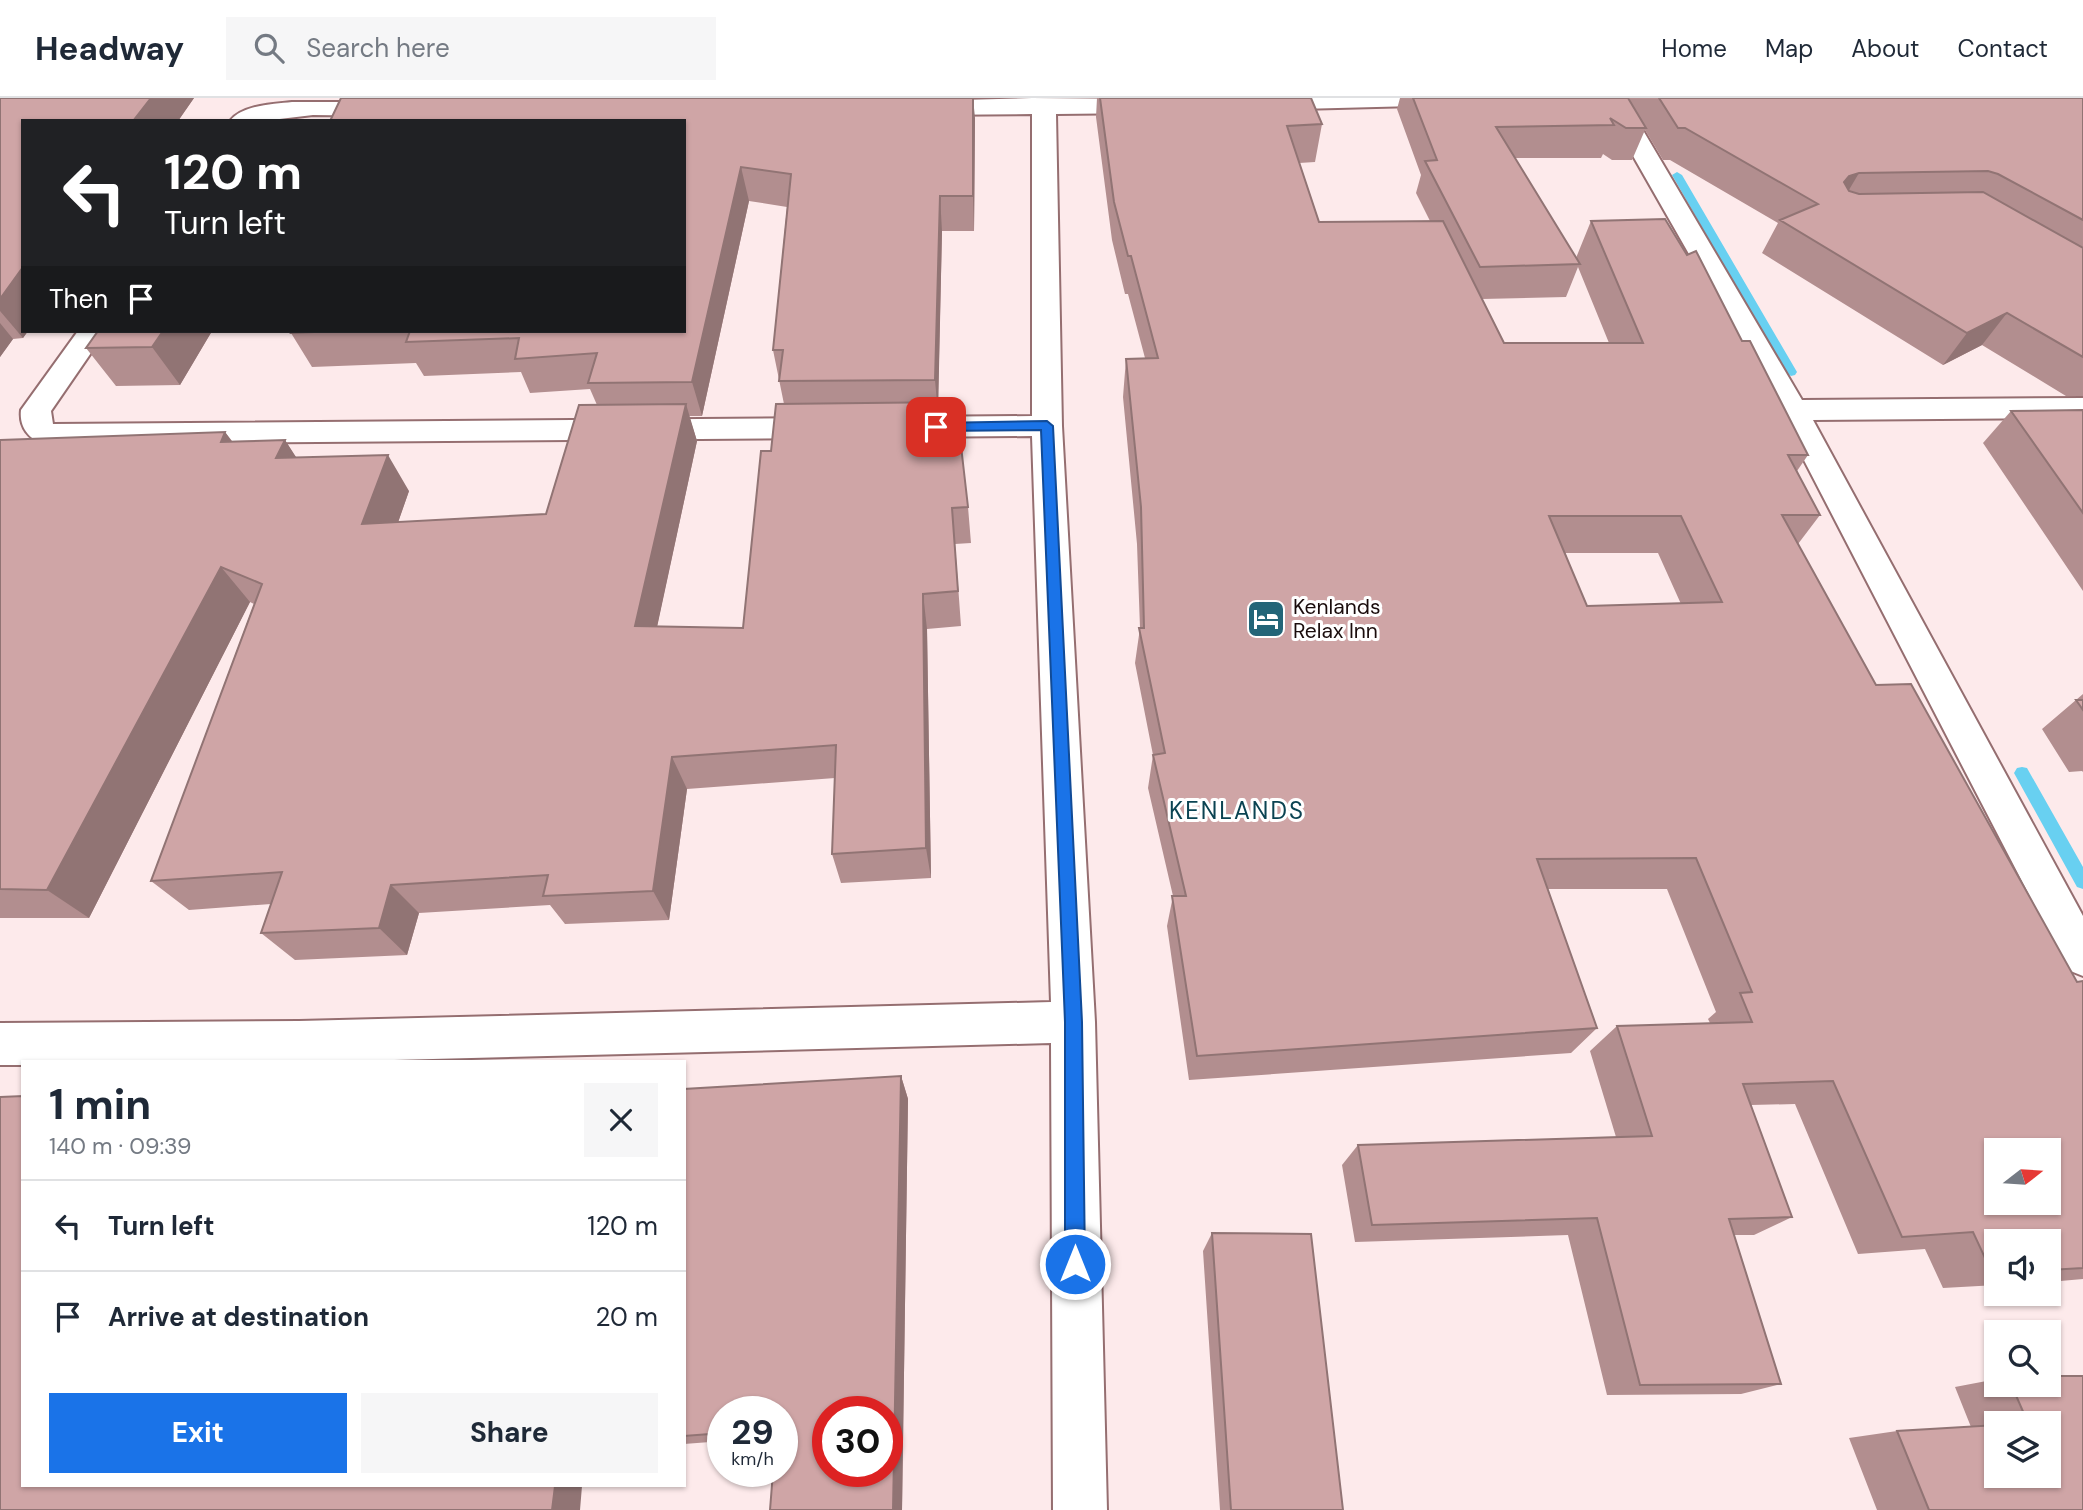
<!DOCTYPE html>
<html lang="en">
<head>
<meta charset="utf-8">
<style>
	:root { --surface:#fff; --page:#f6f6f7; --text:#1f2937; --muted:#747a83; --line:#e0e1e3; --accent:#1a73e8 }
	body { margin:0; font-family:"DM Sans",sans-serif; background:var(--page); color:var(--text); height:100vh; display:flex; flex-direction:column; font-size:26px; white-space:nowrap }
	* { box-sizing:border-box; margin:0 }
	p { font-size:23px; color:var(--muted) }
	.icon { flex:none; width:38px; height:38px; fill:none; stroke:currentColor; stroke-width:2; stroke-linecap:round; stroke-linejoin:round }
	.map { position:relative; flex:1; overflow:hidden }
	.panel { position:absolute; left:21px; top:962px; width:665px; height:427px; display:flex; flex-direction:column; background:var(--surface); border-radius:0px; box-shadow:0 2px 5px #0004 }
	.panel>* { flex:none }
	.hud { position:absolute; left:21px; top:21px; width:665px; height:214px; border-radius:0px; box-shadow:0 2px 5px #0004; background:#202124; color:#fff; overflow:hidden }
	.needle { width:46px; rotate:73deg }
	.fabs { position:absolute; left:1984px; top:1040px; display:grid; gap:14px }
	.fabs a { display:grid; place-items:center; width:77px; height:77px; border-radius:0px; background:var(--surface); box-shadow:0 2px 5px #0004; font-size:35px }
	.speed { position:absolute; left:707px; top:1298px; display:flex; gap:14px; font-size:35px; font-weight:700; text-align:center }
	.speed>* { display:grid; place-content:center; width:91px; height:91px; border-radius:50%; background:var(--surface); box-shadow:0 2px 5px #0004; line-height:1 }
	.speed small { font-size:18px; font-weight:400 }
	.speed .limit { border:10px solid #d22; background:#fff; color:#111 }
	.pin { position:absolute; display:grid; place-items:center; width:60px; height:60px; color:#fff; margin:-30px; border-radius:14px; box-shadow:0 4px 10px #0006 }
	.me { position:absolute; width:77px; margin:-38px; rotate:0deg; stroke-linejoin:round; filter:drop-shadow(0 0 5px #0008) }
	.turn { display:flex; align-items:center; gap:24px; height:147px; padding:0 28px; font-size:32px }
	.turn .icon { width:91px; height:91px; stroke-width:2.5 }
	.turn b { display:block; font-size:49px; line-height:60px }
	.then { display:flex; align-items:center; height:66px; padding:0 28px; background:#0003; gap:14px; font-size:26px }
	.round { display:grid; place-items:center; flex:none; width:74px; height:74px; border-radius:0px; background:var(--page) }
	.head { display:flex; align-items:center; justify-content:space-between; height:119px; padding:0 28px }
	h1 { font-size:42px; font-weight:700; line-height:52px }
	.action { display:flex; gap:14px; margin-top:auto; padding:14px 28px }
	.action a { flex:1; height:80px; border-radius:0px; background:var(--accent); color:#fff; font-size:28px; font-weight:700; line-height:80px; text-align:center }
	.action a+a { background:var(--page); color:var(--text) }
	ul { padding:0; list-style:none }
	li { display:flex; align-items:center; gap:21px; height:91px; padding:0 28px; border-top:2px solid var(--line) }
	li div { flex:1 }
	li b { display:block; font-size:26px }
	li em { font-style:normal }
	header { display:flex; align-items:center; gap:42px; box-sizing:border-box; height:98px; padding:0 35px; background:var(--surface); border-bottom:2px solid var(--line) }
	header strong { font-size:33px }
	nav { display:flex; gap:38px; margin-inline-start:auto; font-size:24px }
	.search { width:490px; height:63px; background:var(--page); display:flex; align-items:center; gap:18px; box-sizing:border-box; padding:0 24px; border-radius:0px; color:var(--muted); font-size:26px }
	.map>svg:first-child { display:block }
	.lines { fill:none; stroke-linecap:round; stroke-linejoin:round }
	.stream { fill:#68d0f1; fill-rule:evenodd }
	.minor-casing { stroke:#956e70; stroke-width:4 }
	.minor { fill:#fff; fill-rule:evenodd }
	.wall { fill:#b28e8f; fill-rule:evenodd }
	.shaded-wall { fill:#917474 }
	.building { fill:#cfa5a6; stroke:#917474; stroke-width:2; fill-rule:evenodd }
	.route { fill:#1a73e8; stroke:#114b97; stroke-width:2 }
	.labels { text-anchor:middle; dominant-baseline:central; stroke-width:6; stroke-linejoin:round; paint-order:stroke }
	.poi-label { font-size:21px; fill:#1a0c0c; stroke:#fff; text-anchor:start }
	.quarter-label { font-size:24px; letter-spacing:2px; fill:#0b4352; stroke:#fff }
</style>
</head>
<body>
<header>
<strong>Headway</strong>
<div class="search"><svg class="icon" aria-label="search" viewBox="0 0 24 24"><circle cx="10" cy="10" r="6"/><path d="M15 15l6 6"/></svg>Search here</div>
<nav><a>Home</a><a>Map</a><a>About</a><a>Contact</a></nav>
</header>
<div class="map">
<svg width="2083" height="1412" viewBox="0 0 2083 1412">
	<rect width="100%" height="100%" fill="#fdeaeb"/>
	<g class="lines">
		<!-- stream -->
		<path class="stream" d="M 1677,74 L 1682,77 L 1797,274 L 1795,277 L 1791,278 L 1785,274 L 1672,77 Z
			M 2022,669 L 2027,670 L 2083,769 L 2083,791 L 2077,789 L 2014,675 L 2017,670 Z"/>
		<defs>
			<path id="minor" d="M 1032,0 L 1148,1 L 1156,3 L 1160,8 L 1156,13 L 1148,15 L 1056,16 L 1062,328 L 1095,924 L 1107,1412 L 1053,1412 L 1051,945 L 317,964 L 23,964 L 23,967 L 0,967 L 0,925 L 299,923 L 1051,904 L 1032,338 L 905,339 L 894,336 L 890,329 L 894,322 L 905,319 L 1032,318 L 1032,16 L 921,17 L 913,15 L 909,10 L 913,5 L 921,3 Z
				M 1253,0 L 1466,0 L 1462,5 L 1454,7 L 1261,12 L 1253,10 L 1249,5 Z
				M 1600,0 L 1624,0 L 1802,302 L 2083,300 L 2083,320 L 1813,322 L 2083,818 L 2083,878 L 2068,872 L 1778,312 Z
				M 292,4 L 389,4 L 397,6 L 401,11 L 397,16 L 389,18 L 313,17 L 263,23 L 230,23 C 242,7 274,6 292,4 Z
				M 78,233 L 106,233 L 51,313 L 53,326 L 824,320 L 835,323 L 839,330 L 835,337 L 824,340 L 45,346 C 29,342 19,329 21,312 Z"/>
		</defs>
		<!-- minor casing -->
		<use href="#minor" class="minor-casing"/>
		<!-- minor -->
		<use href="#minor" class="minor"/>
	</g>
	<!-- wall -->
	<path class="wall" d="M 0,0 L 194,0 L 178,23 L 23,23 L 23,233 L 28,233 L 23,240 L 13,241 L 0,259 Z
		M 1094,0 L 1311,0 L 1322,26 L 1315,64 L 1299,65 L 1319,124 L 1430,123 L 1416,95 L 1421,77 L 1397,11 L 1400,0 L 2083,0 L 2083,298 L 2066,298 L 1982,247 L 1943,267 L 1762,155 L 1778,125 L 1670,62 L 1663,62 L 1645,32 L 1632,62 L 1612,62 L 1603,56 L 1601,60 L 1515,60 L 1576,160 L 1591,123 L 1687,157 L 1742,243 L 1808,357 L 1797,373 L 1820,417 L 1798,446 L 1876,587 L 2077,884 L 2083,883 L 2083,1181 L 2049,1184 L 2049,1143 L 1997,1143 L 1997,1187 L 1943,1190 L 1925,1151 L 1858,1156 L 1795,1006 L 1751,1007 L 1792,1119 L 1754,1137 L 1734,1137 L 1781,1286 L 1741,1296 L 1607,1297 L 1568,1137 L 1355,1144 L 1342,1067 L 1358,1047 L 1616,1039 L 1590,953 L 1617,928 L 1710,925 L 1708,921 L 1716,914 L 1667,791 L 1548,791 L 1597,930 L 1571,955 L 1189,982 L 1167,828 L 1173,798 L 1148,690 L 1153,657 L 1135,565 L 1140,530 L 1137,446 L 1123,299 L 1126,261 L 1145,260 L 1128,196 L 1125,196 L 1112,142 L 1096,19 L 1097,0 ZM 1578,169 L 1609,245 L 1504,245 L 1482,201 L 1566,199 ZM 1565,455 L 1658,455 L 1681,506 L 1587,508 Z
		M 975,20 L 974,133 L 942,133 L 938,304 L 968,409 L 971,445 L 955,446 L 961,528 L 927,531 L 931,780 L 841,785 L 832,756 L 835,680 L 687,691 L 669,822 L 565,826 L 550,807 L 419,815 L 407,857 L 295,862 L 261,835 L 271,806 L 189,812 L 151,783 L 254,506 L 250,504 L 89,820 L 0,820 L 0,342 L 225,334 L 232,343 L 285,342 L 296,360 L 409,393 L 398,424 L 546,416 L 597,307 L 590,291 L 530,295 L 521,274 L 424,278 L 416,265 L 312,269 L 291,235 L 292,233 L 684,233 L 684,23 ZM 749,103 L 787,109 L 773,252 L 784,306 L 743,530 L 657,528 L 697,343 L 689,318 L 702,318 Z
		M 98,233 L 212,233 L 180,287 L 116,288 L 86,250 Z
		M 2083,312 L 2083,493 L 1983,345 L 2011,313 Z
		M 2083,596 L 2083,674 L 2082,673 L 2069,674 L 2042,631 Z
		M 901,978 L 908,1001 L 902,1412 L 770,1412 L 782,1314 L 723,1314 L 723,1343 L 684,1346 L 684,991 Z
		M 1212,1135 L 1343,1412 L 1220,1412 L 1203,1153 Z
		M 1997,1281 L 1997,1286 L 2049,1286 L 2083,1412 L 1877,1412 L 1849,1340 L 1897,1333 L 1971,1329 L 1955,1289 ZM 1997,1325 L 2049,1325 L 1997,1377 Z"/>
	<!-- shaded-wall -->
	<path class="shaded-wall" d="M 151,0 L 194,0 L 178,23 L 133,23 Z
		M 973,0 L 975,20 L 974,133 L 973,98 Z
		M 741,69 L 749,103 L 702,318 L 692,284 Z
		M 1859,75 L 1840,107 L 1844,84 L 1849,78 Z
		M 940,98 L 942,133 L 938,316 L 935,282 Z
		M 23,169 L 23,233 L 28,233 L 23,240 L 0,213 L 0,201 Z
		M 2007,215 L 1982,247 L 1943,267 L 1967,235 Z
		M 0,225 L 13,241 L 0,259 Z
		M 163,233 L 212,233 L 180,287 L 152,249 Z
		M 686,306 L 697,343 L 650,562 L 635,528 Z
		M 225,334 L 252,371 L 221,344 Z
		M 285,342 L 309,379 L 276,360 Z
		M 388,357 L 409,393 L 385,462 L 362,426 Z
		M 221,469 L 250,504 L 89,820 L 47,792 Z
		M 923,496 L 927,531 L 931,780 L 926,750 Z
		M 672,659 L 687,691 L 669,822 L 653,793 Z
		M 391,787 L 419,815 L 407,857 L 379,830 Z
		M 901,978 L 908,1001 L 902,1412 L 893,1412 Z
		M 555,1388 L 582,1388 L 580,1412 L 552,1412 Z"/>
	<!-- building -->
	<path class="building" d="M 0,0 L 151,0 L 133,23 L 23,23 L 23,169 L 0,201 Z
		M 341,0 L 973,0 L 973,98 L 940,98 L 935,282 L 779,283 L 783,252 L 773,252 L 791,76 L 741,69 L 692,284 L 588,285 L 597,255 L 515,261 L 519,240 L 406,244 L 410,233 L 684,233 L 684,23 L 330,23 Z
		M 1100,0 L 1311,0 L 1322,26 L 1287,28 L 1319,124 L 1443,123 L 1504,245 L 1643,245 L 1591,123 L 1665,121 L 1687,157 L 1696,153 L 1742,243 L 1750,243 L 1808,357 L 1788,357 L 1820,417 L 1782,417 L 1876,587 L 1911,586 L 2077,884 L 2083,883 L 2083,1170 L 2049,1172 L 2049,1143 L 1997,1143 L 1997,1175 L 1992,1175 L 1973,1134 L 1902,1139 L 1833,983 L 1743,986 L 1792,1119 L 1729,1121 L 1781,1286 L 1640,1287 L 1597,1120 L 1372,1127 L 1358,1047 L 1652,1038 L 1617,928 L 1752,924 L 1740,895 L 1752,894 L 1696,760 L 1537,761 L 1597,930 L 1197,958 L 1172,798 L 1186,798 L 1153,657 L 1165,655 L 1139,530 L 1144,530 L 1141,409 L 1126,261 L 1158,260 L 1131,158 L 1128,158 L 1114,104 ZM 1549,418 L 1681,418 L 1722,504 L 1587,508 ZM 1997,1052 L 2049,1052 L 2049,1104 L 1997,1104 Z
		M 1413,0 L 1628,0 L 1646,30 L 1626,30 L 1610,20 L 1614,27 L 1496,29 L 1580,166 L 1480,169 L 1425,63 L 1437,62 Z
		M 1659,0 L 2083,0 L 2083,122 L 1998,76 L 1988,73 L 1859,75 L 1849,78 L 1844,84 L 1849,93 L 1859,96 L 1983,94 L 2083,150 L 2083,259 L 2007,215 L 1967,235 L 1780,122 L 1818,106 L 1685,30 L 1678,30 Z
		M 98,233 L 163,233 L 152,249 L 86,250 Z
		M 292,233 L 339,233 L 291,235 Z
		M 956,304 L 968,409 L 952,410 L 958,493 L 923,496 L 926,750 L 832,756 L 836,647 L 672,659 L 653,793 L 543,798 L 548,777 L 391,787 L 379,830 L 261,835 L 282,774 L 151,783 L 262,486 L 221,469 L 47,792 L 0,791 L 0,342 L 225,334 L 221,344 L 285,342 L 276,360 L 388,357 L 362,426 L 546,416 L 579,307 L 686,306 L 635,528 L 743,530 L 761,353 L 771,353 L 776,306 Z
		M 2083,312 L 2083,415 L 2011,313 Z
		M 2076,602 L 2083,602 L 2083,612 Z
		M 901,978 L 893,1412 L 770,1412 L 773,1374 L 782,1374 L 782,1314 L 723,1314 L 723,1335 L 684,1338 L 684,991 ZM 828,1314 L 887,1314 L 887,1374 L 828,1374 Z
		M 23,998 L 23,1388 L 555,1388 L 552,1412 L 0,1412 L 0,999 Z
		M 1212,1135 L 1311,1136 L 1343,1412 L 1231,1412 Z
		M 2049,1278 L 2083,1278 L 2083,1412 L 1929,1412 L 1897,1333 L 1997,1327 L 1997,1377 L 2049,1377 L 2049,1325 L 2028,1325 L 2011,1286 L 2049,1286 Z"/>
	<!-- route -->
	<path class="route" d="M 1047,323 L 1053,328 L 1082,924 L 1085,1166 L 1082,1173 L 1075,1176 L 1068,1173 L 1065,1166 L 1065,924 L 1041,332 L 936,333 L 929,329 L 936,325 Z"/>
	<!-- icons -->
	<defs>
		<symbol id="hotel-square" viewBox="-11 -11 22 22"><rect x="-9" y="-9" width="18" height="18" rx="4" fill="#236578" stroke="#fff"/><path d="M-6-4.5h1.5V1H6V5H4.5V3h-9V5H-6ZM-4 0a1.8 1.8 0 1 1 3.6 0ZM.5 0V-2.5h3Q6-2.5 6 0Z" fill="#fff"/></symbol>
	</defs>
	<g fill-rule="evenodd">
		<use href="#hotel-square" x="1244" y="499" width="44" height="44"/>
	</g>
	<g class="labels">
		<!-- poi labels -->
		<g class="poi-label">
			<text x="1293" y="509">Kenlands<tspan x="1293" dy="24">Relax Inn</tspan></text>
		</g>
		<!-- quarter labels -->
		<g class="quarter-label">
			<text x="1237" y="712">KENLANDS</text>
		</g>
	</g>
</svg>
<div class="fabs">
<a><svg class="needle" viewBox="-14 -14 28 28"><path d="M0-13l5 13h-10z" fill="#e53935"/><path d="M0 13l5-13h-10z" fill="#747a83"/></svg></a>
<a><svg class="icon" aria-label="sound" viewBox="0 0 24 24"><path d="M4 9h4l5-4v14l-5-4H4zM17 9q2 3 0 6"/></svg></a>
<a><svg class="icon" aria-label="search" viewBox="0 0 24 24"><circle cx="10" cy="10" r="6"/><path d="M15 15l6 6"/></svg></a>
<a><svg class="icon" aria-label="layers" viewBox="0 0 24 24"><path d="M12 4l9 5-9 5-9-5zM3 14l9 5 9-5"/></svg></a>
</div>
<div class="speed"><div>29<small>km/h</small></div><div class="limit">30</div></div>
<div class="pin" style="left:936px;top:329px;background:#d93025"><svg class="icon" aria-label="arrive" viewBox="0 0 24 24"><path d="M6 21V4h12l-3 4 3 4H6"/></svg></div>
<svg class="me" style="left:1075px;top:1166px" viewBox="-20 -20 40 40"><circle r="17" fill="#1a73e8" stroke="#fff" stroke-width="3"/><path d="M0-11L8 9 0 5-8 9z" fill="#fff"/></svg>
<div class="hud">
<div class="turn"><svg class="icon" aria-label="left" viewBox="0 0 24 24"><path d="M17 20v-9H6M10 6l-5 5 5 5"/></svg><div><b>120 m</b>Turn left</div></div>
<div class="then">Then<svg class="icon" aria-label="arrive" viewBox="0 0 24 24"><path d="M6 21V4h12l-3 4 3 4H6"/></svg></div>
</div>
<section class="panel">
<div class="head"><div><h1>1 min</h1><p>140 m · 09:39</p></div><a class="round"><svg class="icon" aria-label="close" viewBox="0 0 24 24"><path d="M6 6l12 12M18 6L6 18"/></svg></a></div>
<ul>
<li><svg class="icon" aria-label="left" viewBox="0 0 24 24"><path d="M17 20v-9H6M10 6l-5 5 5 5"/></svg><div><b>Turn left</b></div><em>120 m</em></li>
<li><svg class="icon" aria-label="arrive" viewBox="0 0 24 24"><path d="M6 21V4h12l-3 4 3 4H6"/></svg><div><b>Arrive at destination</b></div><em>20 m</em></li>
</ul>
<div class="action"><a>Exit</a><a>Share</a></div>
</section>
</div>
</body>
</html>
